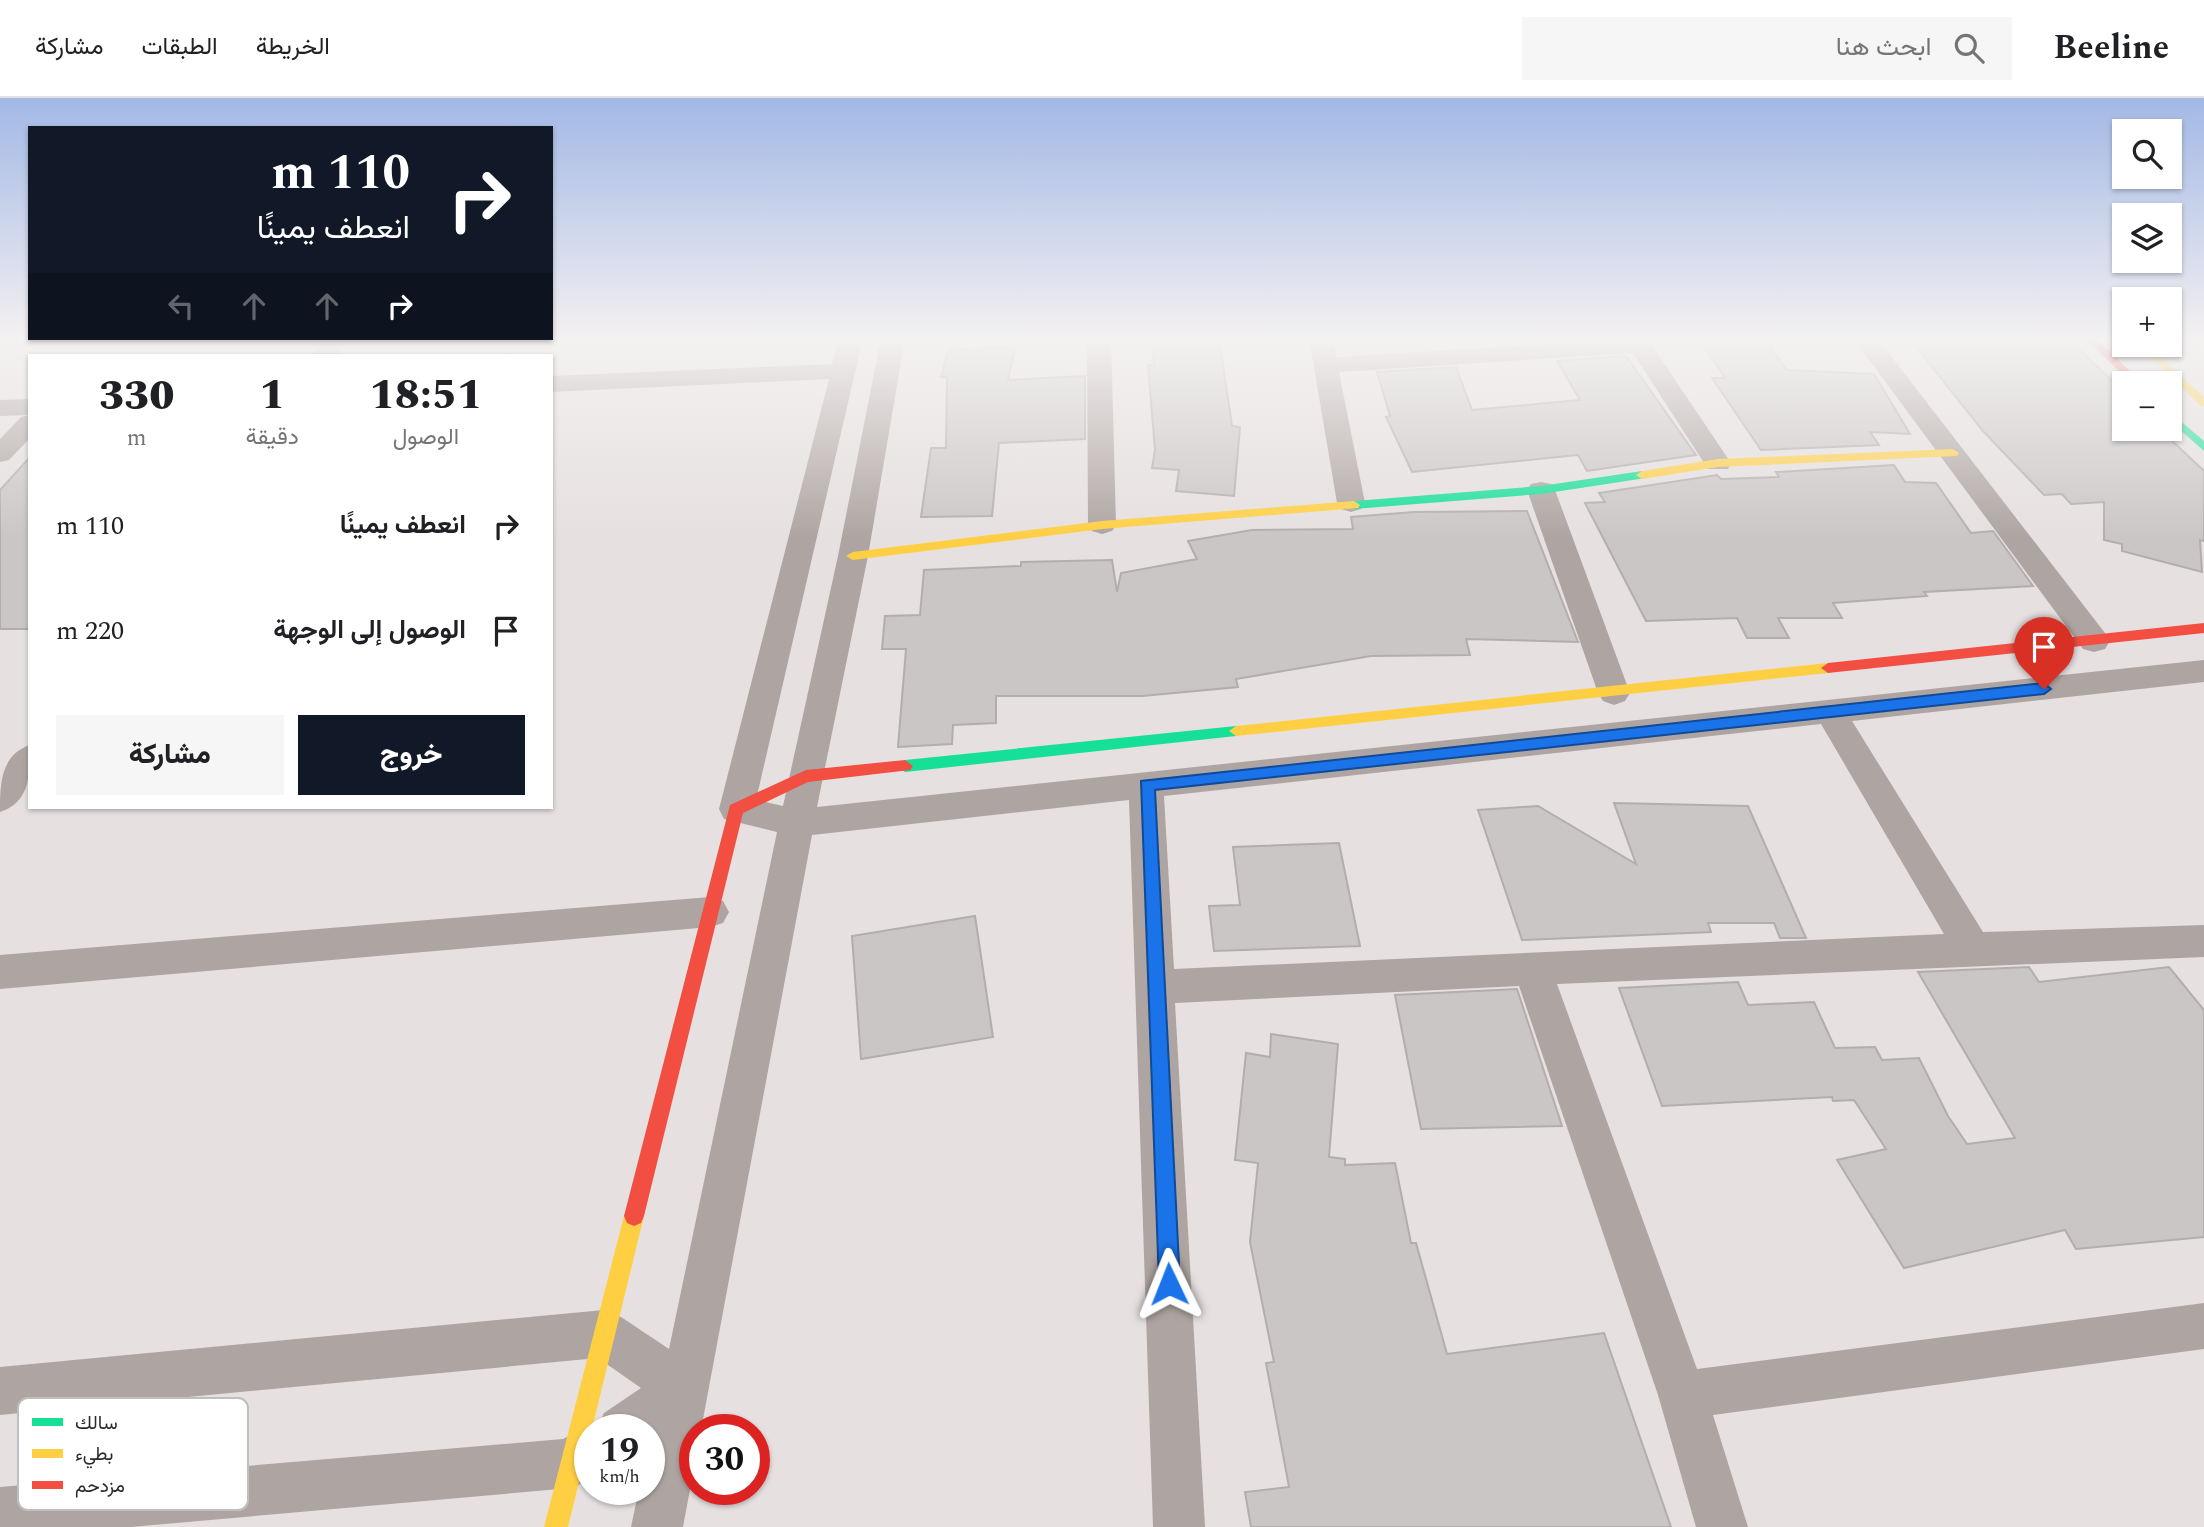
<!DOCTYPE html>
<html lang="ar">
<head>
<meta charset="utf-8">
<style>
	:root { --surface:#fff; --page:#f6f6f6; --text:#202124; --muted:#757577; --line:#e0e0e0; --accent:#111827 }
	body { margin:0; font-family:Spectral,Vazirmatn,serif; background:var(--page); color:var(--text); direction:rtl; height:100vh; display:flex; flex-direction:column; font-size:26px; white-space:nowrap }
	* { box-sizing:border-box; margin:0 }
	p { font-size:23px; color:var(--muted) }
	.icon { flex:none; width:38px; height:38px; fill:none; stroke:currentColor; stroke-width:2; stroke-linecap:round; stroke-linejoin:round }
	.map { position:relative; flex:1; overflow:hidden; direction:ltr }
	.sheet { position:absolute; left:28px; top:256px; width:525px; height:455px; display:flex; flex-direction:column; background:var(--surface); border-radius:0px; box-shadow:0 2px 5px #0004; direction:rtl }
	.sheet>* { flex:none }
	.top-card { position:absolute; left:28px; top:28px; width:525px; height:214px; border-radius:0px; box-shadow:0 2px 5px #0004; direction:rtl; background:#111827; color:#fff; overflow:hidden }
	.fabs { position:absolute; left:2112px; top:21px; display:grid; gap:14px }
	.fabs a { display:grid; place-items:center; width:70px; height:70px; border-radius:0px; background:var(--surface); box-shadow:0 2px 5px #0004; font-size:35px }
	.speed { position:absolute; left:574px; top:1316px; display:flex; gap:14px; font-size:35px; font-weight:700; text-align:center }
	.speed>* { display:grid; place-content:center; width:91px; height:91px; border-radius:50%; background:var(--surface); box-shadow:0 2px 5px #0004; line-height:1 }
	.speed small { font-size:18px; font-weight:400 }
	.speed .limit { border:10px solid #d22; background:#fff; color:#111 }
	.pin { position:absolute; display:grid; place-items:center; width:60px; height:60px; color:#fff; margin:-72px -30px; border-radius:50% 50% 50% 0; rotate:-45deg; box-shadow:0 0 7px #0007 }
	.pin .icon { rotate:45deg }
	.me { position:absolute; width:77px; margin:-38px; rotate:358deg; stroke-linejoin:round; filter:drop-shadow(0 0 5px #0008) }
	.turn { display:flex; align-items:center; gap:24px; height:147px; padding:0 28px; font-size:32px }
	.turn .icon { width:91px; height:91px; stroke-width:2.5 }
	.turn b { display:block; font-size:49px; line-height:60px }
	.lanes { display:flex; align-items:center; height:66px; padding:0 28px; background:#0003; justify-content:center; gap:35px; direction:ltr }
	.lanes .off { opacity:.35 }
	.eta { display:flex; justify-content:space-evenly; align-items:center; height:119px; text-align:center }
	.eta b { font-size:42px; font-weight:800; line-height:49px }
	.cta { display:flex; gap:14px; margin-top:auto; padding:14px 28px }
	.cta a { flex:1; height:80px; border-radius:0px; background:var(--accent); color:#fff; font-size:28px; font-weight:800; line-height:80px; text-align:center }
	.cta a+a { background:var(--page); color:var(--text) }
	ul { padding:0; list-style:none }
	li { display:flex; align-items:center; gap:21px; height:105px; padding:0 28px }
	li div { flex:1 }
	li b { display:block; font-size:26px }
	li em { font-style:normal }
	header { display:flex; align-items:center; gap:42px; box-sizing:border-box; height:98px; padding:0 35px; background:var(--surface); border-bottom:2px solid var(--line) }
	header strong { font-size:33px }
	nav { display:flex; gap:38px; margin-inline-start:auto; font-size:24px }
	.search { width:490px; height:63px; background:var(--page); display:flex; align-items:center; gap:18px; box-sizing:border-box; padding:0 24px; border-radius:0px; color:var(--muted); font-size:26px }
	.map>svg:first-child { display:block }
	.building { fill:#cac6c6; stroke:#b2adae; stroke-width:2 }
	.lines { fill:none; stroke-linecap:round; stroke-linejoin:round }
	.street { fill:#aea5a2; fill-rule:evenodd }
	.fast { fill:#16e098; fill-rule:evenodd }
	.slow { fill:#ffcf43; fill-rule:evenodd }
	.jam { fill:#f24e42; fill-rule:evenodd }
	.route { fill:#1a73e8; stroke:#114b97; stroke-width:2 }
	.key { fill:#fff; stroke:#c0bfbf; stroke-width:2 }
	.key-label { font-size:19px; fill:#2e2a2a }
</style>
</head>
<body>
<header>
<strong>Beeline</strong>
<div class="search"><svg class="icon" aria-label="search" viewBox="0 0 24 24"><circle cx="10" cy="10" r="6"/><path d="M15 15l6 6"/></svg>ابحث هنا</div>
<nav><a>الخريطة</a><a>الطبقات</a><a>مشاركة</a></nav>
</header>
<div class="map">
<svg width="2204" height="1429" viewBox="0 0 2204 1429">
	<rect width="100%" height="100%" fill="#e6e0e0"/>
	<!-- building -->
	<path class="building" d="M 1153,240 L 1219,240 L 1232,328 L 1240,329 L 1234,398 L 1176,393 L 1179,372 L 1152,370 L 1155,352 L 1148,267 L 1154,267 Z
		M 1699,240 L 1764,240 L 1787,272 L 1874,276 L 1910,336 L 1870,334 L 1879,347 L 1761,352 L 1712,280 L 1725,280 Z
		M 1909,240 L 2067,240 L 2124,294 L 2124,340 L 2167,338 L 2204,373 L 2204,443 L 2200,442 L 2202,474 L 2122,453 L 2122,446 L 2104,442 L 2104,404 L 2071,406 L 2062,396 L 2044,397 L 1983,333 Z
		M 983,249 L 1015,250 L 1008,282 L 1085,278 L 1085,341 L 999,345 L 992,418 L 921,419 L 931,350 L 946,350 L 947,279 L 941,279 L 949,250 L 982,252 Z
		M 1626,258 L 1696,357 L 1587,373 L 1578,357 L 1412,374 L 1386,319 L 1390,318 L 1377,274 L 1456,269 L 1472,312 L 1580,302 L 1557,263 Z
		M 30,359 L 30,531 L 0,531 L 0,392 Z
		M 1894,367 L 1905,384 L 1936,385 L 1971,435 L 1993,433 L 2033,488 L 1924,494 L 1927,498 L 1833,505 L 1842,520 L 1778,520 L 1789,540 L 1747,540 L 1737,520 L 1646,523 L 1585,405 L 1605,404 L 1599,395 L 1717,377 L 1721,381 L 1779,379 L 1776,374 Z
		M 1527,413 L 1578,544 L 1466,541 L 1470,557 L 1371,558 L 1236,581 L 1238,589 L 1142,598 L 996,598 L 996,625 L 953,627 L 952,646 L 898,649 L 906,551 L 882,551 L 885,518 L 920,517 L 924,472 L 1021,468 L 1021,464 L 1112,462 L 1117,494 L 1121,475 L 1197,461 L 1188,443 L 1252,432 L 1353,431 L 1351,419 L 1414,414 Z
		M 1614,705 L 1748,708 L 1806,840 L 1780,840 L 1774,825 L 1708,825 L 1711,834 L 1522,842 L 1478,712 L 1538,708 L 1636,766 Z
		M 1339,745 L 1360,848 L 1214,853 L 1209,808 L 1240,807 L 1233,749 Z
		M 975,818 L 993,939 L 861,961 L 852,838 Z
		M 2029,869 L 2039,884 L 2169,869 L 2204,912 L 2204,1139 L 2076,1151 L 2065,1132 L 1904,1170 L 1837,1062 L 1886,1051 L 1854,1002 L 1833,1003 L 1832,999 L 1662,1008 L 1619,890 L 1738,884 L 1748,907 L 1814,904 L 1835,950 L 1875,949 L 1882,962 L 1919,960 L 1948,1018 L 1967,1046 L 2015,1040 L 1918,874 Z
		M 1517,891 L 1562,1028 L 1421,1031 L 1395,897 Z
		M 1271,936 L 1338,946 L 1329,1059 L 1345,1061 L 1345,1067 L 1395,1065 L 1411,1145 L 1416,1145 L 1447,1256 L 1604,1235 L 1671,1429 L 1251,1429 L 1245,1394 L 1289,1389 L 1266,1265 L 1274,1264 L 1250,1144 L 1258,1065 L 1235,1062 L 1246,955 L 1270,959 Z"/>
	<g class="lines">
		<!-- street -->
		<path class="street" d="M 325,240 L 349,240 L 336,257 L 312,257 Z
			M 839,240 L 863,240 L 756,702 L 783,708 L 838,458 L 881,240 L 905,240 L 868,458 L 817,709 L 2204,562 L 2204,584 L 1852,623 L 1983,834 L 2204,827 L 2204,859 L 1557,886 L 1697,1271 L 2204,1205 L 2204,1251 L 1713,1317 L 1748,1429 L 1696,1429 L 1658,1297 L 1519,888 L 1175,905 L 1205,1429 L 1153,1429 L 1129,702 L 812,737 L 701,1332 L 695,1332 L 695,1365 L 683,1429 L 631,1429 L 639,1391 L 649,1391 L 649,1332 L 590,1332 L 590,1382 L 571,1390 L 131,1429 L 0,1429 L 0,1389 L 563,1341 L 589,1328 L 597,1331 L 604,1315 L 641,1290 L 598,1260 L 0,1317 L 0,1269 L 604,1212 L 621,1219 L 669,1251 L 777,734 L 724,721 L 719,711 L 829,281 L 551,294 L 551,278 L 832,266 ZM 1821,626 L 1944,836 L 1174,871 L 1164,698 Z
			M 1087,240 L 1111,240 L 1116,427 L 1112,433 L 1102,436 L 1092,433 L 1088,427 Z
			M 1309,240 L 1333,240 L 1337,259 L 1647,240 L 1731,365 L 1728,371 L 1708,371 L 1633,255 L 1339,274 L 1365,405 L 1361,411 L 1351,414 L 1341,411 L 1337,405 Z
			M 1853,240 L 1877,240 L 2105,535 L 2110,543 L 2105,551 L 2094,554 L 2083,551 Z
			M 30,301 L 30,317 L 0,318 L 0,302 Z
			M 30,317 L 30,340 L 9,362 L 0,364 L 0,341 L 21,319 Z
			M 1541,384 L 1551,386 L 1555,392 L 1630,595 L 1625,603 L 1614,607 L 1603,603 L 1598,595 L 1527,392 L 1531,386 Z
			M 30,647 C 30,675 31,704 0,714 C 0,687 0,657 30,647 Z
			M 710,799 L 723,803 L 729,814 L 723,825 L 710,829 L 0,891 L 0,857 Z"/>
		<!-- fast -->
		<path class="fast" d="M 2170,314 L 2204,343 L 2204,353 L 2170,323 Z
			M 1642,373 L 1648,377 L 1646,380 L 1541,396 L 1354,411 L 1348,407 L 1354,403 L 1541,388 Z
			M 1236,628 L 1243,633 L 1236,638 L 905,674 L 897,668 L 905,662 Z"/>
		<!-- slow -->
		<path class="slow" d="M 2137,247 L 2148,247 L 2204,299 L 2204,308 L 2200,307 Z
			M 1953,351 L 1959,355 L 1957,358 L 1718,369 L 1642,381 L 1636,377 L 1642,373 L 1718,361 Z
			M 1354,403 L 1360,407 L 1358,410 L 1102,431 L 853,462 L 846,458 L 853,454 L 1102,423 Z
			M 1828,565 L 1835,570 L 1828,575 L 1236,638 L 1229,633 L 1236,628 Z
			M 634,1108 L 641,1111 L 644,1118 L 568,1429 L 544,1429 L 624,1118 L 627,1111 Z"/>
		<!-- jam -->
		<path class="jam" d="M 2085,240 L 2096,240 L 2142,285 L 2131,285 Z
			M 2204,525 L 2204,535 L 1828,575 L 1821,570 L 1828,565 Z
			M 905,662 L 913,668 L 910,672 L 808,684 L 743,715 L 644,1118 L 641,1125 L 634,1128 L 627,1125 L 624,1118 L 730,707 L 806,672 Z"/>
	</g>
	<!-- sky -->
	<linearGradient id="sky" x2="0" y2="1"><stop stop-color="#a2b8e5"/><stop offset="0.55" stop-color="#f4f1f1"/><stop offset="1" stop-color="#f4f1f1" stop-opacity="0"/></linearGradient>
	<rect width="2204" height="440" fill="url(#sky)"/>
	<!-- route -->
	<path class="route" d="M 2044,585 L 2051,591 L 2044,596 L 1155,692 L 1180,1186 L 1177,1193 L 1169,1196 L 1162,1193 L 1159,1186 L 1141,683 Z"/>
	<!-- legend -->
	<rect x="18" y="1300" width="230" height="112" rx="10" class="key"/>
	<rect x="32" y="1320" width="31" height="8" fill="#16e098"/>
	<rect x="32" y="1351" width="31" height="9" fill="#ffcf43"/>
	<rect x="32" y="1383" width="31" height="8" fill="#f24e42"/>
	<g class="key-label">
		<text x="75" y="1331">سالك</text>
		<text x="75" y="1362">بطيء</text>
		<text x="75" y="1394">مزدحم</text>
	</g>
</svg>
<div class="fabs">
<a><svg class="icon" aria-label="search" viewBox="0 0 24 24"><circle cx="10" cy="10" r="6"/><path d="M15 15l6 6"/></svg></a>
<a><svg class="icon" aria-label="layers" viewBox="0 0 24 24"><path d="M12 4l9 5-9 5-9-5zM3 14l9 5 9-5"/></svg></a>
<a>+</a>
<a>−</a>
</div>
<div class="speed"><div>19<small>km/h</small></div><div class="limit">30</div></div>
<div class="pin" style="left:2044px;top:591px;background:#d93025"><svg class="icon" aria-label="arrive" viewBox="0 0 24 24"><path d="M6 21V4h12l-3 4 3 4H6"/></svg></div>
<svg class="me" style="left:1169px;top:1186px" viewBox="-20 -20 40 40"><path d="M0-17L14 15 0 8-14 15z" fill="#1a73e8" stroke="#fff" stroke-width="4"/></svg>
<div class="top-card">
<div class="turn"><svg class="icon" aria-label="right" viewBox="0 0 24 24"><path d="M7 20v-9h11M14 6l5 5-5 5"/></svg><div><b>110 m</b>انعطف يمينًا</div></div>
<div class="lanes"><svg class="icon off" aria-label="left" viewBox="0 0 24 24"><path d="M17 20v-9H6M10 6l-5 5 5 5"/></svg><svg class="icon off" aria-label="ahead" viewBox="0 0 24 24"><path d="M12 20V5M6 11l6-6 6 6"/></svg><svg class="icon off" aria-label="ahead" viewBox="0 0 24 24"><path d="M12 20V5M6 11l6-6 6 6"/></svg><svg class="icon" aria-label="right" viewBox="0 0 24 24"><path d="M7 20v-9h11M14 6l5 5-5 5"/></svg></div>
</div>
<section class="sheet">
<div class="eta">
<div><b>18:51</b><p>الوصول</p></div>
<div><b>1</b><p>دقيقة</p></div>
<div><b>330</b><p>m</p></div>
</div>
<ul>
<li><svg class="icon" aria-label="right" viewBox="0 0 24 24"><path d="M7 20v-9h11M14 6l5 5-5 5"/></svg><div><b>انعطف يمينًا</b></div><em>110 m</em></li>
<li><svg class="icon" aria-label="arrive" viewBox="0 0 24 24"><path d="M6 21V4h12l-3 4 3 4H6"/></svg><div><b>الوصول إلى الوجهة</b></div><em>220 m</em></li>
</ul>
<div class="cta"><a>خروج</a><a>مشاركة</a></div>
</section>
</div>
</body>
</html>
